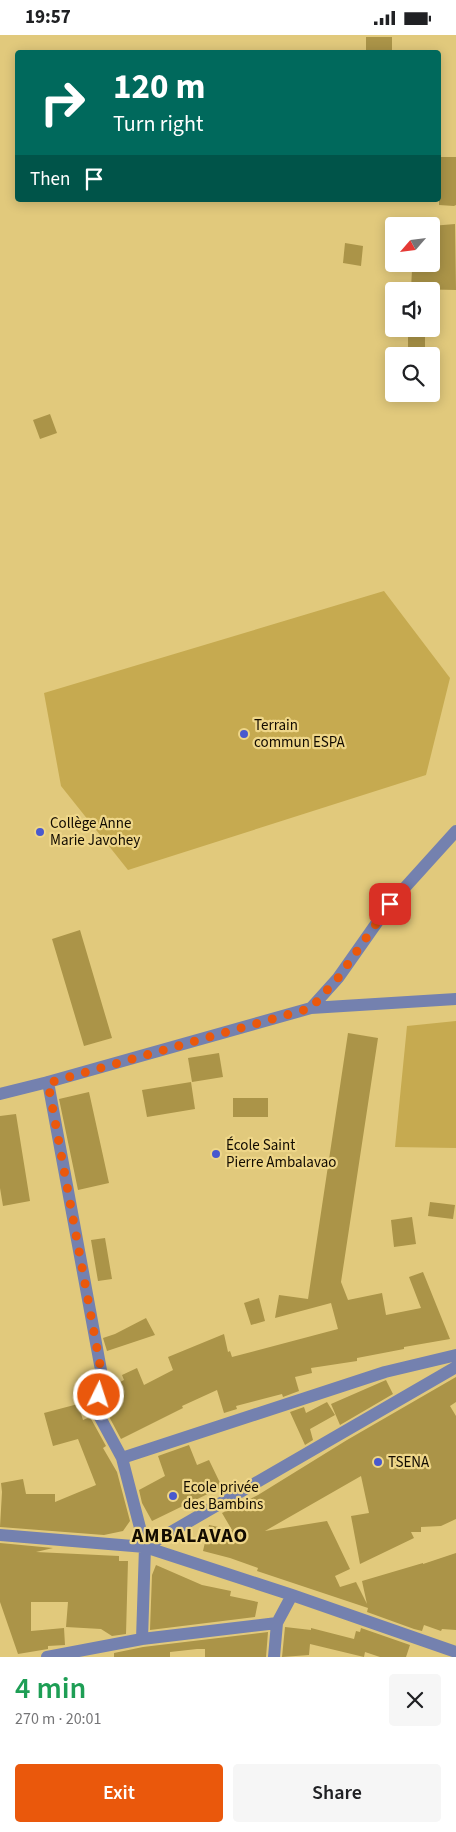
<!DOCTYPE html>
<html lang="en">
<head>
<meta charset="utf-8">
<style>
	:root { --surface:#fff; --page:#f6f6f6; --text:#202124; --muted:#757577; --accent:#ea580c }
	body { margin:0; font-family:"Source Sans 3",sans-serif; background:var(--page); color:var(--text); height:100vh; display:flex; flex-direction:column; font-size:19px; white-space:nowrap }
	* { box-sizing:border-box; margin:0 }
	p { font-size:16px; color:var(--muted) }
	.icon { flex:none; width:28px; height:28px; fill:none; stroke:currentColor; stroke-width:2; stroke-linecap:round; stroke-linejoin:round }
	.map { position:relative; height:1622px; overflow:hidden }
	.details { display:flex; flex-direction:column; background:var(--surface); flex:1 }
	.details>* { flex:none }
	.top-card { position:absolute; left:15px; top:15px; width:426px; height:152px; border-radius:5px; box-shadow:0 2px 12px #0003; background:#00695c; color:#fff; overflow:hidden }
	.needle { width:32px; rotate:242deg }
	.fabs { position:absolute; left:385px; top:182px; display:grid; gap:10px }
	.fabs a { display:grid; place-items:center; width:55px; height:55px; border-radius:5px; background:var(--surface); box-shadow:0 2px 12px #0003; font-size:25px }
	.pin { position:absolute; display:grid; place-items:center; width:42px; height:42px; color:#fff; margin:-21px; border-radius:10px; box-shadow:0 2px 8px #0006 }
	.me { position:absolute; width:55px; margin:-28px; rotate:4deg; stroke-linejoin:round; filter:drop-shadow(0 0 4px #0008) }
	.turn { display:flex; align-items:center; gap:18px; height:105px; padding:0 15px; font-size:22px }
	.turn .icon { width:65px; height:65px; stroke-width:2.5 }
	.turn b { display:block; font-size:35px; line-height:42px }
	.then { display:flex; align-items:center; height:48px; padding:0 15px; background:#0003; gap:10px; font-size:19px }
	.round { display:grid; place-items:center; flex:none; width:52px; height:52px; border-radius:5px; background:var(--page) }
	.headline { display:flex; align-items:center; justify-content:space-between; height:85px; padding:0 15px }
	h1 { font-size:30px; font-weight:600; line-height:38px; color:#1e9e55 }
	.primary-button { display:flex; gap:10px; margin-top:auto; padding:10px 15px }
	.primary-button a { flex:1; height:58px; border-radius:5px; background:var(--accent); color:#fff; font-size:20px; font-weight:600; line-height:58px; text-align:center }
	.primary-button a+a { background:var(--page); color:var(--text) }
	.status { display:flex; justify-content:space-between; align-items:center; height:35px; padding:0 25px; background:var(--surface); direction:ltr }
	.status svg { height:14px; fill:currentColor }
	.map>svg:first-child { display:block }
	.green { fill:#c6aa50 }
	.building { fill:#ab9448 }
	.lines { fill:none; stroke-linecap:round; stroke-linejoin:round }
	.minor { stroke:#7481af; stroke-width:12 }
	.route { stroke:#ea580c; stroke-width:9; stroke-dasharray:0 16.2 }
	.poi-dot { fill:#4959ce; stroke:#eed689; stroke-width:2 }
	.labels { text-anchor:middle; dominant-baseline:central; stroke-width:4.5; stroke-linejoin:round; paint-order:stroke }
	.poi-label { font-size:15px; fill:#120b00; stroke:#eed689; text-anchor:start }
	.district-label { font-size:20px; font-weight:bold; letter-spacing:1px; fill:#120b00; stroke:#eed689 }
</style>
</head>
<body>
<div class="status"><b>19:57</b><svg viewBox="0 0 49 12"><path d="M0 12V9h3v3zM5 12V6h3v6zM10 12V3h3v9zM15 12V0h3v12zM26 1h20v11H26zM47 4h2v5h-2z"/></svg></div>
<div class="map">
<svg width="456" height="1622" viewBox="0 0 456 1622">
	<rect width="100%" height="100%" fill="#e1c97c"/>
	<!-- green -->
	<path class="green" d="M 384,556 L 450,643 L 426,740 L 128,835 L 61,751 L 44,658 Z
		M 456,986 L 456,1113 L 395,1112 L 407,991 Z"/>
	<!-- building -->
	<path class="building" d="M 366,2 L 392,2 L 392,18 L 366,18 Z
		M 439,122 L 456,122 L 456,170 L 454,171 L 439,170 Z
		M 455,189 L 456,255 L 411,254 L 412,235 L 432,236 L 431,191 Z
		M 345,208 L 363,211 L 361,231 L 343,228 Z
		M 408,294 L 425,294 L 425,317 L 408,317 Z
		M 50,379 L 57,398 L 40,404 L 33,385 Z
		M 80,895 L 112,1003 L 84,1011 L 52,904 Z
		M 348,998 L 378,1003 L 341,1247 L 348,1265 L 382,1258 L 386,1280 L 421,1273 L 409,1242 L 423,1237 L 450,1304 L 404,1312 L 404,1314 L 357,1323 L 357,1326 L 311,1333 L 312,1338 L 295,1342 L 299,1356 L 283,1362 L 282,1359 L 236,1371 L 237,1374 L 224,1378 L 217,1355 L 182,1371 L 183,1373 L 121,1404 L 105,1374 L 113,1370 L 108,1361 L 110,1352 L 124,1345 L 122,1340 L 137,1333 L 144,1350 L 173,1335 L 168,1322 L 224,1299 L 228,1317 L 230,1316 L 232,1322 L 338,1294 L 331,1268 L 275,1283 L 279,1260 L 308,1264 Z
		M 219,1018 L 223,1042 L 192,1047 L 188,1023 Z
		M 191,1047 L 195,1074 L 147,1082 L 142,1055 Z
		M 89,1057 L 109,1148 L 78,1155 L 59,1064 Z
		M 233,1063 L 268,1063 L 268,1082 L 233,1082 Z
		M 16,1079 L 30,1166 L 3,1171 L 0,1153 L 0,1081 Z
		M 430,1167 L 455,1170 L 453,1184 L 428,1181 Z
		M 412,1182 L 416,1209 L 394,1212 L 391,1185 Z
		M 105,1203 L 112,1244 L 98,1246 L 91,1205 Z
		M 259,1263 L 265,1286 L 251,1290 L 244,1268 Z
		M 146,1283 L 155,1300 L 107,1316 L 103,1303 L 115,1299 Z
		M 456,1342 L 456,1367 L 450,1371 L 456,1381 L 456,1484 L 441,1491 L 421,1492 L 421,1497 L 411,1497 L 414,1503 L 360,1529 L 351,1481 L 369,1478 L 361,1441 L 265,1496 L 327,1486 L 350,1534 L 335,1541 L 340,1552 L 356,1547 L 367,1569 L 362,1546 L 423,1528 L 423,1529 L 456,1518 L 456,1595 L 442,1594 L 441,1596 L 424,1590 L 422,1596 L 414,1594 L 367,1577 L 368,1573 L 257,1536 L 258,1533 L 230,1523 L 203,1516 L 209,1490 L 232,1495 L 222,1478 L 258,1460 L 347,1405 Z
		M 386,1345 L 393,1359 L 340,1390 L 331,1369 Z
		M 327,1367 L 335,1380 L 310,1394 L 313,1405 L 305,1410 L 290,1377 L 304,1372 L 306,1378 Z
		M 78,1369 L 83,1385 L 90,1382 L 106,1411 L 103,1413 L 117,1437 L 130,1486 L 123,1496 L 104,1500 L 0,1492 L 2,1457 L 1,1448 L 23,1444 L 26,1459 L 55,1459 L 55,1467 L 96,1450 L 78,1404 L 53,1411 L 44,1378 Z
		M 189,1410 L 197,1430 L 209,1425 L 222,1452 L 152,1486 L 142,1468 L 139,1455 L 165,1441 L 158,1421 Z
		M 0,1508 L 53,1513 L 36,1517 L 119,1521 L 119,1526 L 128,1526 L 126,1599 L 112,1601 L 101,1594 L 66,1592 L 68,1567 L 31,1567 L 31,1596 L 64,1593 L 65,1610 L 48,1611 L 48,1614 L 18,1619 L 0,1567 Z
		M 156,1530 L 202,1550 L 231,1556 L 230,1561 L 258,1567 L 255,1582 L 150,1595 L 152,1540 Z
		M 285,1592 L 311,1595 L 311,1593 L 354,1604 L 356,1596 L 360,1597 L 361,1593 L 410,1610 L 406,1622 L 380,1622 L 365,1617 L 364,1622 L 310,1609 L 309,1620 L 282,1622 Z
		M 268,1597 L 266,1622 L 205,1622 L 205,1614 L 197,1614 L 170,1617 L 170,1622 L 114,1622 L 114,1618 L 143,1612 Z"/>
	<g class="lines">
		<!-- minor -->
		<path class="minor" d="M 311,973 L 338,943 L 390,869 L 456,796
			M 48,1047 L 103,1346 L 96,1375 L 122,1423
			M 0,1059 L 48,1047 L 311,973 L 456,964
			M 0,1500 L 145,1512 L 292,1560 L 456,1617
			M 145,1512 L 456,1332
			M 277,1588 L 292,1560
			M 142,1604 L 145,1512 L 122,1423 L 385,1337 L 456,1320
			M 47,1622 L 142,1604 L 277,1588 L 274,1622"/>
	</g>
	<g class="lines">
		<!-- route -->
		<path class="route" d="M 99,1360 L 103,1346 L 48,1048 L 311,973 L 338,943 L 390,869"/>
	</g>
	<!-- markers -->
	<g class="poi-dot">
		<circle cx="244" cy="699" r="5"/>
		<circle cx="40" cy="797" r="5"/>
		<circle cx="216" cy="1119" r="5"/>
		<circle cx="378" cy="1427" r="5"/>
		<circle cx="173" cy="1461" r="5"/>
	</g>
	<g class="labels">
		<!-- poi labels -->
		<g class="poi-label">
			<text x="254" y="690">Terrain<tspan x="254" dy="17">commun ESPA</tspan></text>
			<text x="50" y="788">Collège Anne<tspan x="50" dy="17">Marie Javohey</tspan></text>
			<text x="226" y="1110">École Saint<tspan x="226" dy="17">Pierre Ambalavao</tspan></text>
			<text x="388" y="1427">TSENA</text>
			<text x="183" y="1452">Ecole privée<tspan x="183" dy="17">des Bambins</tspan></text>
		</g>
		<!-- district labels -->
		<g class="district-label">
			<text x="190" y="1501">AMBALAVAO</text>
		</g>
	</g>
</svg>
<div class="fabs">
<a><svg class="needle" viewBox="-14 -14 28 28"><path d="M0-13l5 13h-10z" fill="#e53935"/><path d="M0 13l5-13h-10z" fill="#757577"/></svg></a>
<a><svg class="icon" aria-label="sound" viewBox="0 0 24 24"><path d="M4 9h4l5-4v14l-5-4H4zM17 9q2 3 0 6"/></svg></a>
<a><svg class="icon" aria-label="search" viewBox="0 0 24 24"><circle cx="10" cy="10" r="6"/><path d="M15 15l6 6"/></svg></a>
</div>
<div class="pin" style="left:390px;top:869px;background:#d93025"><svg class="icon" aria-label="arrive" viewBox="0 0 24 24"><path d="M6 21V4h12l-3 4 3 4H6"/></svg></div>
<svg class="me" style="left:99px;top:1360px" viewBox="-20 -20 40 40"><circle r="17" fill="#ea580c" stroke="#fff" stroke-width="3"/><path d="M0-11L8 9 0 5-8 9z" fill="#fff"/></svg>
<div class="top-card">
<div class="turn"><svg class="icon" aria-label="right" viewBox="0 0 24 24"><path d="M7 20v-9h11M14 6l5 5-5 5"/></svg><div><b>120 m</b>Turn right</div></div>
<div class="then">Then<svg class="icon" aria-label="arrive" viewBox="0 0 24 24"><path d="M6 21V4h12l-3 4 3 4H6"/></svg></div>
</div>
</div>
<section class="details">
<div class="headline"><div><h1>4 min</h1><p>270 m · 20:01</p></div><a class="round"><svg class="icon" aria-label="close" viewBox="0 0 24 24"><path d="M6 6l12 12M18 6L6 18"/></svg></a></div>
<div class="primary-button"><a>Exit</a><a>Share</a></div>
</section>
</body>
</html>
